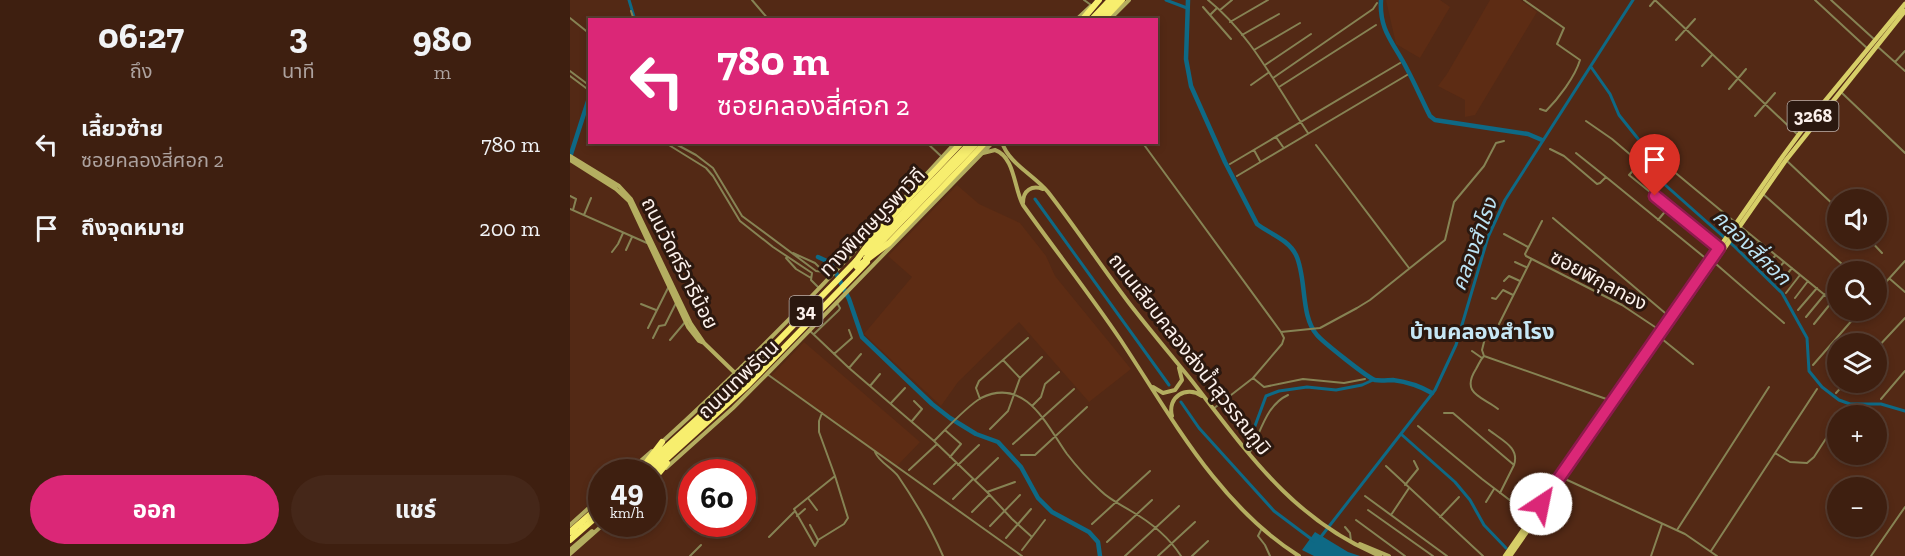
<!DOCTYPE html>
<html lang="th">
<head>
<meta charset="utf-8">
<style>
	:root { --surface:#3e1f10; --page:#452719; --text:#f1f3f6; --muted:#ada29f; --line:#573d30; --accent:#db2777 }
	body { margin:0; font-family:"Zilla Slab","Noto Sans Thai",serif; background:var(--page); color:var(--text); height:100vh; display:flex; flex-direction:column; font-size:22px; white-space:nowrap }
	* { box-sizing:border-box; margin:0 }
	p { font-size:20px; color:var(--muted) }
	.icon { flex:none; width:33px; height:33px; fill:none; stroke:currentColor; stroke-width:2; stroke-linecap:round; stroke-linejoin:round }
	.map { position:relative; flex:1; overflow:hidden }
	.side { display:flex; flex-direction:column; background:var(--surface); width:570px }
	.side>* { flex:none }
	.hud { position:absolute; left:18px; top:18px; width:570px; height:126px; border-radius:0px; box-shadow:0 3px 9px #0003,0 0 0 2px var(--line); background:#db2777; color:#fff; overflow:hidden }
	.fabs { position:absolute; left:1257px; top:189px; display:grid; gap:12px }
	.fabs a { display:grid; place-items:center; width:60px; height:60px; border-radius:50%; background:var(--surface); box-shadow:0 3px 9px #0003,0 0 0 2px var(--line); font-size:30px }
	.speed { position:absolute; left:18px; top:459px; display:flex; gap:12px; font-size:30px; font-weight:700; text-align:center }
	.speed>* { display:grid; place-content:center; width:78px; height:78px; border-radius:50%; background:var(--surface); box-shadow:0 3px 9px #0003,0 0 0 2px var(--line); line-height:1 }
	.speed small { font-size:15px; font-weight:400 }
	.speed .limit { border:9px solid #d22; background:#fff; color:#111 }
	.pin { position:absolute; display:grid; place-items:center; width:51px; height:51px; color:#fff; margin:-62px -26px; border-radius:50% 50% 50% 0; rotate:-45deg; box-shadow:0 0 6px #0007 }
	.pin .icon { rotate:45deg }
	.me { position:absolute; width:66px; margin:-33px; rotate:34deg; stroke-linejoin:round; filter:drop-shadow(0 0 4px #0008) }
	.turn { display:flex; align-items:center; gap:21px; height:126px; padding:0 30px; font-size:27px }
	.turn .icon { width:78px; height:78px; stroke-width:2.5 }
	.turn b { display:block; font-size:42px; line-height:51px }
	.eta { display:flex; justify-content:space-evenly; align-items:center; height:102px; text-align:center }
	.eta b { font-size:36px; font-weight:700; line-height:42px }
	.cta { display:flex; gap:12px; margin-top:auto; padding:12px 30px }
	.cta a { flex:1; height:69px; border-radius:36px; background:var(--accent); color:#fff; font-size:24px; font-weight:700; line-height:69px; text-align:center }
	.cta a+a { background:var(--page); color:var(--text) }
	ul { padding:0; list-style:none }
	li { display:flex; align-items:center; gap:18px; height:84px; padding:0 30px }
	li div { flex:1 }
	li b { display:block; font-size:22px }
	li em { font-style:normal }
	main { display:flex; flex:1; min-height:0 }
	.map>svg:first-child { display:block }
	.built { fill:#5d2c14 }
	.water { fill:#0e6985 }
	.lines { fill:none; stroke-linecap:round; stroke-linejoin:round }
	.canal { stroke:#0e6985; stroke-width:3 }
	.river { stroke:#0e6985; stroke-width:4.5 }
	.street { stroke:#868354; stroke-width:2 }
	.secondary { stroke:#b4ae60; stroke-width:4 }
	.primary { stroke:#d7cf68; stroke-width:4.5 }
	.highway { stroke:#f7ee6e; stroke-width:6 }
	.highway-bridge { stroke:#f7ee6e; stroke-width:6 }
	.route-casing { stroke:#8e194d; stroke-width:15 }
	.route { stroke:#db2777; stroke-width:10 }
	.labels { text-anchor:middle; dominant-baseline:central; stroke-width:6; stroke-linejoin:round; paint-order:stroke }
	.shield { fill:#2b180f; stroke:#bdb0aa; stroke-width:1.5 }
	.shield-label { font-size:18px; font-weight:bold; fill:#fcf1ec }
	.street-label { font-size:20px; fill:#fcf1ec; stroke:#2b180f }
	.water-label { font-size:21px; font-style:italic; fill:#bbe3f4; stroke:#2b180f }
	.quarter-label { font-size:22px; font-weight:bold; fill:#c6e7f5; stroke:#2b180f }
</style>
</head>
<body>
<main>
<section class="side">
<div class="eta">
<div><b>06:27</b><p>ถึง</p></div>
<div><b>3</b><p>นาที</p></div>
<div><b>980</b><p>m</p></div>
</div>
<ul>
<li><svg class="icon" aria-label="left" viewBox="0 0 24 24"><path d="M17 20v-9H6M10 6l-5 5 5 5"/></svg><div><b>เลี้ยวซ้าย</b><p>ซอยคลองสี่ศอก 2</p></div><em>780 m</em></li>
<li><svg class="icon" aria-label="arrive" viewBox="0 0 24 24"><path d="M6 21V4h12l-3 4 3 4H6"/></svg><div><b>ถึงจุดหมาย</b></div><em>200 m</em></li>
</ul>
<div class="cta"><a>ออก</a><a>แชร์</a></div>
</section>
<div class="map">
<svg width="1335" height="556" viewBox="0 0 1335 556">
	<rect width="100%" height="100%" fill="#532915"/>
	<!-- built -->
	<path class="built" d="M 816,0 L 870,0 L 880,7 L 850,58 L 826,44 Z
		M 920,0 L 950,0 L 967,12 L 905,115 L 895,117 L 895,100 L 868,86 L 877,74 Z
		M 387,185 L 409,204 L 450,223 L 476,256 L 485,276 L 561,369 L 519,402 L 449,322 L 388,382 L 371,406 L 294,334 L 342,277 L 318,256 Z
		M 234,342 L 350,442 L 327,466 L 201,376 Z"/>
	<!-- water -->
	<path class="water" d="M 745,532 L 778,552 L 790,556 L 744,556 L 732,550 Z"/>
	<g class="lines">
		<!-- canal -->
		<path class="canal" d="M 59,0 L 65,20
			M 596,0 L 617,8
			M 1021,67 L 1040,94 L 1049,115 L 1077,150 L 1084,175 L 1165,247 L 1212,293 L 1237,338 L 1239,371 L 1252,387 L 1269,400 L 1280,404 L 1311,404 L 1335,411
			M 465,199 L 599,385
			M 611,402 L 629,428 L 704,511 L 744,541
			M 682,434 L 696,396 L 709,391 L 737,387 L 766,390 L 792,385 L 803,380
			M 831,434 L 885,482 L 900,500 L 914,525 L 936,548
			M 750,538 L 865,390 L 886,345 L 918,237 L 935,200 L 1063,0"/>
		<!-- river -->
		<path class="river" d="M 618,0 L 616,59 L 621,86 L 655,162 L 687,224 C 700,234 718,239 726,255 C 737,278 730,316 747,335 C 753,342 798,378 805,380 C 811,381 818,380 823,380 C 838,382 850,386 862,393
			M 811,0 C 809,31 824,43 837,69 C 845,84 852,100 860,116 L 865,120 L 958,134 L 972,140
			M 0,157 L 20,95
			M 248,257 L 261,263 L 279,299 L 292,337 L 362,404 L 380,418 L 406,434 L 428,442 L 451,467 L 468,498 L 482,512 L 519,532 L 528,542 L 530,556"/>
		<!-- street -->
		<path class="street" d="M 182,0 L 199,20
			M 514,0 L 521,5
			M 638,0 C 682,35 707,88 738,133
			M 954,0 L 994,28 L 987,44 L 1010,60 C 1005,77 988,99 976,111 L 970,109
			M 1085,0 L 1228,135
			M 1245,0 L 1298,49
			M 1261,0 L 1305,40
			M 1080,6 L 1085,0
			M 633,7 L 640,15
			M 647,8 L 640,15 L 661,39
			M 650,10 L 662,0
			M 61,11 L 64,20
			M 0,18 L 20,34
			M 660,22 L 698,0
			M 672,35 L 709,14
			M 1106,40 L 1125,19
			M 1308,47 L 1335,71
			M 684,50 L 730,23
			M 1325,62 L 1335,51
			M 695,65 L 741,34
			M 1132,66 L 1142,55
			M 0,71 L 20,86
			M 0,76 L 20,91
			M 703,78 L 803,9 L 807,3
			M 681,85 L 698,73
			M 709,87 L 806,25
			M 1159,89 L 1176,69
			M 1272,93 L 1335,153
			M 1185,116 L 1205,93
			M 1016,121 L 1042,139 L 1069,162 L 1069,164 L 1059,175 L 1148,247
			M 706,137 L 713,147
			M 94,142 L 136,168 L 143,176 L 170,221 L 203,247 L 242,273 L 241,280 L 249,288
			M 102,142 L 126,155 L 143,168 L 172,216 L 246,271 L 263,273
			M 356,142 L 372,157
			M 572,142 L 711,332 L 750,328 L 787,308 L 800,300 L 875,240 L 884,202 L 914,166 L 926,143 L 934,141
			M 746,145 L 839,268
			M 980,149 L 994,156 L 1027,184 L 1030,183 L 1036,177 L 1139,261
			M 684,150 L 690,161
			M 1006,153 L 1036,177
			M 1216,160 L 1268,209
			M 660,164 L 830,63
			M 1096,165 L 1166,223
			M 667,176 L 837,75
			M 1193,194 L 1281,272
			M 0,196 L 6,199 L 3,210
			M 0,209 L 77,243
			M 14,215 L 21,198
			M 983,218 L 1101,318
			M 1088,220 L 1098,208
			M 972,221 L 955,254 L 956,256 L 1052,305 L 1091,331
			M 1170,226 L 1261,300 L 1261,303 L 1244,324
			M 934,234 L 958,247
			M 1298,238 L 1312,253
			M 1169,245 L 1179,234
			M 56,250 L 62,237
			M 42,252 L 48,244 L 53,233
			M 223,253 L 245,263 L 251,269
			M 1180,254 L 1189,242
			M 216,258 L 226,269 L 241,278
			M 945,262 L 956,267
			M 1185,263 L 1197,249
			M 1146,264 L 1214,323
			M 1193,270 L 1205,256
			M 1201,277 L 1214,262
			M 1320,279 L 1335,292
			M 934,281 L 939,276 L 950,281
			M 1209,284 L 1222,268
			M 1216,293 L 1230,275
			M 1306,293 L 1335,261
			M 922,298 L 926,299 L 933,290 L 943,295
			M 1225,298 L 1238,281
			M 71,304 L 86,310
			M 1228,310 L 1247,288
			M 1236,317 L 1255,294
			M 929,324 L 961,260
			M 78,328 L 98,288
			M 240,331 L 279,368 L 364,441 L 417,492 L 442,519 L 462,537
			M 912,331 L 916,334 L 912,350 L 914,356
			M 244,334 L 269,310 L 270,308 L 267,303
			M 83,338 L 89,326 L 95,325 L 106,303
			M 1092,339 L 1123,364
			M 100,340 L 116,321
			M 1306,349 L 1335,318
			M 902,351 L 912,358
			M 264,354 L 282,338 L 279,330
			M 433,360 L 450,378
			M 1243,365 L 1291,310
			M 279,368 L 291,354
			M 197,374 L 452,556
			M 683,378 L 694,387 L 733,379 L 774,383 L 795,379
			M 300,386 L 310,374
			M 1266,393 L 1276,382
			M 410,399 L 406,388 L 409,381 L 458,338
			M 1311,399 L 1335,371
			M 321,403 L 335,388
			M 462,406 L 471,397 L 475,384 L 489,372
			M 643,409 L 683,378 L 712,344 L 714,338 L 711,332
			M 928,409 C 913,397 890,394 906,369 C 909,364 910,360 914,356 L 1042,401
			M 874,413 L 883,413 L 944,465 L 930,493
			M 1270,416 L 1273,411
			M 342,421 L 352,409 L 344,401
			M 848,426 L 912,479 L 962,517
			M 420,429 L 438,411 L 450,378 L 472,357
			M 375,430 L 391,444 L 380,457
			M 919,430 C 931,440 950,447 944,465
			M 364,441 C 376,429 397,406 411,398 C 456,376 477,426 497,454 C 507,467 519,480 531,491 C 539,499 551,505 561,511 C 582,523 598,536 611,556
			M 443,444 L 504,389
			M 305,452 C 308,461 322,468 328,476 C 345,501 361,528 373,556
			M 680,452 C 691,432 696,405 718,395
			M 1205,453 L 1220,462 L 1237,463 L 1244,457 L 1268,420
			M 451,455 L 465,455 L 517,407
			M 388,465 L 409,445
			M 816,466 L 913,556
			M 339,470 L 367,444
			M 995,479 L 1115,534 L 1147,556
			M 405,480 L 428,458
			M 364,484 L 386,463
			M 835,485 L 848,469 L 844,461
			M 417,492 L 445,482
			M 795,496 L 877,556
			M 238,498 L 247,510
			M 383,499 L 403,479
			M 916,502 L 924,489
			M 798,510 L 863,556
			M 402,512 L 419,495
			M 821,515 L 839,488
			M 227,516 L 235,509
			M 870,517 L 889,497
			M 786,520 L 835,556
			M 522,524 L 580,471
			M 240,525 L 248,540 L 274,524 L 278,518 L 265,476 L 249,432 L 249,421 L 252,413
			M 420,526 L 450,495
			M 775,527 L 780,533 L 781,541
			M 692,528 L 688,536 L 695,545 L 700,556
			M 1107,530 L 1199,387
			M 199,537 L 224,512
			M 436,538 L 461,509
			M 248,541 L 245,546 L 224,509 L 265,476
			M 537,542 L 582,500
			M 452,550 L 475,520
			M 1141,551 L 1247,389
			M 120,556 L 131,545
			M 555,556 L 609,506
			M 588,556 L 625,522
			M 622,556 L 638,541
			M 1081,556 L 1092,524
			M 1301,556 L 1335,507"/>
		<!-- secondary -->
		<path class="secondary" d="M 506,20 L 521,6
			M 539,20 L 559,0
			M 432,142 C 438,163 464,175 478,192 C 506,228 531,266 559,303 C 579,329 601,355 622,381 C 677,452 723,520 810,556
			M 413,153 L 425,150 C 445,157 444,189 453,205 C 485,250 519,293 550,339 C 601,416 648,505 729,556
			M 0,156 L 49,186 L 61,199 L 121,324 L 134,343 L 165,373
			M 0,160 L 46,189 L 59,201 L 118,327 L 129,341 L 134,343
			M 453,203 C 453,190 462,185 473,189
			M 583,387 L 593,393 L 605,390 L 612,380 L 609,368
			M 602,416 C 597,397 616,385 632,396
			M 92,442 C 196,348 291,245 386,142
			M 96,468 L 163,408 L 197,374 L 423,142
			M 58,472 L 82,451
			M 0,525 L 32,496
			M 790,544 L 819,556
			M 0,550 L 22,531
			M 0,554 L 34,524"/>
		<!-- primary -->
		<path class="primary" d="M 935,556 L 1213,156 L 1241,118 L 1335,4
			M 940,556 L 1216,160 L 1335,11"/>
		<!-- highway -->
		<path class="highway" d="M 512,20 L 529,0
			M 521,20 L 540,0
			M 528,20 L 546,0
			M 533,20 L 552,0
			M 295,252 L 401,142
			M 296,258 L 408,142
			M 76,463 L 92,442
			M 69,472 L 171,379 L 286,261
			M 76,472 L 190,366
			M 82,472 L 178,385 L 297,262
			M 88,474 L 97,463
			M 0,532 L 32,504
			M 0,540 L 32,512"/>
		<!-- highway-bridge -->
		<path class="highway-bridge" d="M 284,264 L 307,232 L 392,142
			M 287,267 L 319,243 L 416,142"/>
	</g>
	<g class="lines">
		<defs>
			<path id="route" d="M 971,504 L 1149,248 L 1085,196"/>
		</defs>
		<!-- route casing -->
		<use href="#route" class="route-casing"/>
		<!-- route -->
		<use href="#route" class="route"/>
	</g>
	<g class="labels">
		<!-- shield labels -->
		<g class="shield">
			<rect x="1217.5" y="101" width="51" height="30" rx="4.5"/>
			<rect x="219.5" y="296" width="33" height="30" rx="4.5"/>
		</g>
		<g class="shield-label">
			<text x="1243" y="116">3268</text>
			<text x="236" y="311">34</text>
		</g>
		<!-- street labels -->
		<g class="street-label">
			<text transform="translate(302 222) rotate(-46)">ทางพิเศษบูรพาวิถี</text>
			<text transform="translate(110 263) rotate(63)">ถนนวัดศรีวารีน้อย</text>
			<text transform="translate(1029 280) rotate(28)">ซอยพิกุลทอง</text>
			<text transform="translate(620 354) rotate(52)">ถนนเลียบคลองส่งน้ำสุวรรณภูมิ</text>
			<text transform="translate(168 379) rotate(-44)">ถนนเทพรัตน</text>
		</g>
		<!-- water labels -->
		<g class="water-label">
			<text transform="translate(904 244) rotate(-70)">คลองสำโรง</text>
			<text transform="translate(1182 247) rotate(44)">คลองสี่ศอก</text>
		</g>
		<!-- quarter labels -->
		<g class="quarter-label">
			<text x="912" y="331">บ้านคลองสำโรง</text>
		</g>
	</g>
</svg>
<div class="fabs">
<a><svg class="icon" aria-label="sound" viewBox="0 0 24 24"><path d="M4 9h4l5-4v14l-5-4H4zM17 9q2 3 0 6"/></svg></a>
<a><svg class="icon" aria-label="search" viewBox="0 0 24 24"><circle cx="10" cy="10" r="6"/><path d="M15 15l6 6"/></svg></a>
<a><svg class="icon" aria-label="layers" viewBox="0 0 24 24"><path d="M12 4l9 5-9 5-9-5zM3 14l9 5 9-5"/></svg></a>
<a>+</a>
<a>−</a>
</div>
<div class="speed"><div>49<small>km/h</small></div><div class="limit">60</div></div>
<div class="pin" style="left:1085px;top:196px;background:#d93025"><svg class="icon" aria-label="arrive" viewBox="0 0 24 24"><path d="M6 21V4h12l-3 4 3 4H6"/></svg></div>
<svg class="me" style="left:971px;top:504px" viewBox="-20 -20 40 40"><circle r="19" fill="#fff"/><path d="M0-13L10 11 0 6-10 11z" fill="#db2777"/></svg>
<div class="hud">
<div class="turn"><svg class="icon" aria-label="left" viewBox="0 0 24 24"><path d="M17 20v-9H6M10 6l-5 5 5 5"/></svg><div><b>780 m</b>ซอยคลองสี่ศอก 2</div></div>
</div>
</div>
</main>
</body>
</html>
